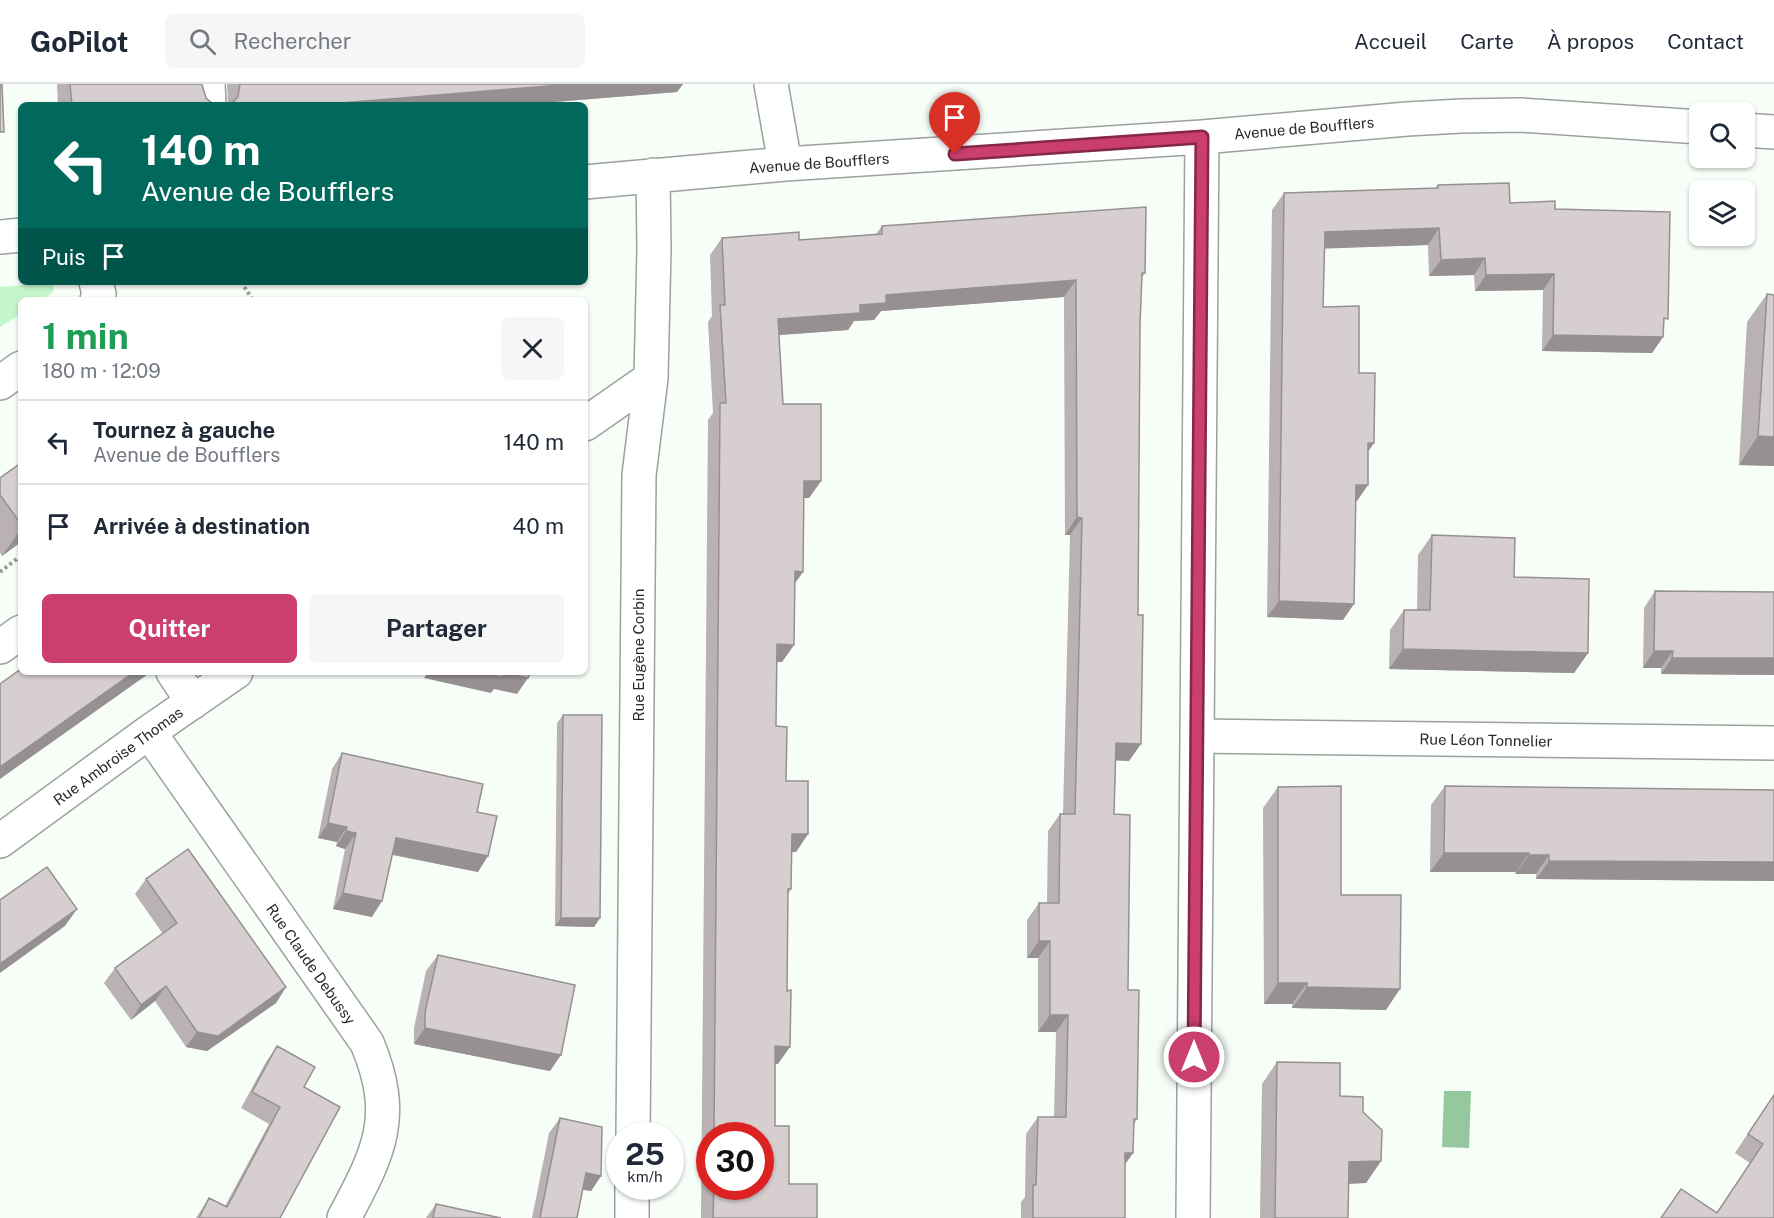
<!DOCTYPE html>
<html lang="fr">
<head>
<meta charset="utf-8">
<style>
	:root { --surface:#fff; --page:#f6f6f7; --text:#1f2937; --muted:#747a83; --line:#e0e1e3; --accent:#ca3e70 }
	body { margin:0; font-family:"Public Sans",sans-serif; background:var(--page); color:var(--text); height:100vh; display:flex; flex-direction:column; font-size:22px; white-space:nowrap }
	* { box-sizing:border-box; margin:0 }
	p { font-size:20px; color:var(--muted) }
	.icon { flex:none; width:33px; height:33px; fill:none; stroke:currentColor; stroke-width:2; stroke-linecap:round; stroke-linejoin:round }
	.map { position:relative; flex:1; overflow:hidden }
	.side { position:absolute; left:18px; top:213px; width:570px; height:378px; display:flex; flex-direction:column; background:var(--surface); border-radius:9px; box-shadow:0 2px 4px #0004 }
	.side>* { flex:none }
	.top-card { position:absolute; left:18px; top:18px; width:570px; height:183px; border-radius:9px; box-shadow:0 2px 4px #0004; background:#00695c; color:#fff; overflow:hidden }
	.tools { position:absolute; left:1689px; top:18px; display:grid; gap:12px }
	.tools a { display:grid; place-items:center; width:66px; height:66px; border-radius:9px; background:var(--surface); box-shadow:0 2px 4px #0004; font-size:30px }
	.speed { position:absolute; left:606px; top:1038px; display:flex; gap:12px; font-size:30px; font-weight:700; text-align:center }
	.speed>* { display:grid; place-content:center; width:78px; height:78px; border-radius:50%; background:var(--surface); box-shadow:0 2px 4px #0004; line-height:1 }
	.speed small { font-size:15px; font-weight:400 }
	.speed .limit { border:9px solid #d22; background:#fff; color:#111 }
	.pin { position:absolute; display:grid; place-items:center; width:51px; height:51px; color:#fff; margin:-62px -26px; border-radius:50% 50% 50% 0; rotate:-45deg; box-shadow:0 0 6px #0007 }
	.pin .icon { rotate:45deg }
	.me { position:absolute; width:66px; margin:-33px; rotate:0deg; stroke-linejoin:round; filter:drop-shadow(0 0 4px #0008) }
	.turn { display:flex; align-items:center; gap:21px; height:126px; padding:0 24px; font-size:27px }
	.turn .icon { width:78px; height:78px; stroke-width:2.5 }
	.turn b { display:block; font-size:42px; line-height:51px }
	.then { display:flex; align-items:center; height:57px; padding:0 24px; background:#0003; gap:12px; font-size:22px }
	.round { display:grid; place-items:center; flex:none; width:63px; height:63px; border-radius:9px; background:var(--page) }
	.overview { display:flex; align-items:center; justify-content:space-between; height:102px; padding:0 24px }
	h1 { font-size:36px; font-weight:700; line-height:45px; color:#1e9e55 }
	.primary-button { display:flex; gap:12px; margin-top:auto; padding:12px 24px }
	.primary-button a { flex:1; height:69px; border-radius:9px; background:var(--accent); color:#fff; font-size:24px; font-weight:700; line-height:69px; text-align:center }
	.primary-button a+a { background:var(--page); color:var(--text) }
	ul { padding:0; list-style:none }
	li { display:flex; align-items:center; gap:18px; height:84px; padding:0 24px; border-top:2px solid var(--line) }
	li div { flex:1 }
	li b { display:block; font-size:22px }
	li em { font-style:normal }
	header { display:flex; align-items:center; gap:36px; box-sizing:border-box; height:84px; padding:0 30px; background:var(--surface); border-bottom:2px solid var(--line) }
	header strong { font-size:28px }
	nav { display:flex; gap:33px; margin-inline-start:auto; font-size:21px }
	.search { width:420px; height:54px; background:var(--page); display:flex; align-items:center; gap:15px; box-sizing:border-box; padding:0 21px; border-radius:9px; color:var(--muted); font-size:22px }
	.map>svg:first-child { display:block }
	.green { fill:#c3f6cb }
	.water { fill:#96c89e }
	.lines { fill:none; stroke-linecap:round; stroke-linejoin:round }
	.minor-casing { stroke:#9ba19c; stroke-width:36 }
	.path { stroke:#9a9e9a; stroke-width:4; stroke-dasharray:3 3; stroke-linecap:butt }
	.minor { stroke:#fff; stroke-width:33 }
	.wall { fill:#b9b1b3; fill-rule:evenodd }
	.shaded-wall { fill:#969092 }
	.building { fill:#d7ced0; stroke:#969092; stroke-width:1.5 }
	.route-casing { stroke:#832849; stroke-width:15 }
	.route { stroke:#ca3e70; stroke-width:10 }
	.labels { text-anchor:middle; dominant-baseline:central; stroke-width:6; stroke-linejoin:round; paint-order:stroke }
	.street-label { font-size:15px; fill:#292b29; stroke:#fff }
</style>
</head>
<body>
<header>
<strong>GoPilot</strong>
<div class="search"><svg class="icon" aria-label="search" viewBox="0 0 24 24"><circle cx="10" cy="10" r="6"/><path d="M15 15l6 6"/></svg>Rechercher</div>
<nav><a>Accueil</a><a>Carte</a><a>À propos</a><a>Contact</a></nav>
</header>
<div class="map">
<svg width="1774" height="1134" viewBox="0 0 1774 1134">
	<rect width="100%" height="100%" fill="#f7fef8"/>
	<!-- green -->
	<path class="green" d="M 49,199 L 54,203 L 53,208 L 42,216 L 21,216 L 21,230 L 0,243 L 0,203 Z"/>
	<!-- water -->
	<path class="water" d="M 1444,1007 L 1471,1007 L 1469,1064 L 1442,1063 Z"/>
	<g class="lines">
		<defs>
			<path id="minor" d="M 208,0 L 209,21
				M 771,0 L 785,80
				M 1744,46 L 1774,48
				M 585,98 L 785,80 L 1202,53 L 1407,35 L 1461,32 L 1521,31 L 1700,43
				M 0,153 L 21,151
				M 96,198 L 99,210 L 97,216
				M 0,299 L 21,284
				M 585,340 L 651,294
				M 0,563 L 21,548
				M 173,588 L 193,618
				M 149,648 L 367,959 C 398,1033 379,1068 344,1134
				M 1197,652 L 1774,659
				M 0,757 L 149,648 L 236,588
				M 633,1052 L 639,391 L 651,294 L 654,165 L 653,91
				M 632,1134 L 632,1102
				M 1193,1134 L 1202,53"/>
		</defs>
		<!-- minor casing -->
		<use href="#minor" class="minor-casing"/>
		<!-- path -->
		<path class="path" d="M 241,198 L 253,216
			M 0,488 L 18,474 L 21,478"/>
		<!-- minor -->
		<use href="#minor" class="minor"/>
	</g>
	<!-- wall -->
	<path class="wall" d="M 57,0 L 202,0 L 203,4 L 206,14 L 213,20 L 217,21 L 58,21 Z
		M 227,0 L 683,0 L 677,8 L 517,21 L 226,21 L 228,21 Z
		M 1438,101 L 1510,119 L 1555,125 L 1664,240 L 1663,253 L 1652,269 L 1542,267 L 1543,206 L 1475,207 L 1474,191 L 1429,192 L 1428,161 L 1324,164 L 1323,223 L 1359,289 L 1368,368 L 1356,417 L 1343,536 L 1267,533 L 1272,126 L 1284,109 L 1435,104 Z
		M 882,142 L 1145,189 L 1141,195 L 1129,677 L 1116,676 L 1114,730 L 1128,906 L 1137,1035 L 1134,1040 L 1133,1069 L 1125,1080 L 1125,1134 L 1021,1134 L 1021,1118 L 1025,1113 L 1026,1050 L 1038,1033 L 1054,1033 L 1056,948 L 1038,948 L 1038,874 L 1027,874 L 1027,836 L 1039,819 L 1047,819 L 1048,747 L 1060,730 L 1063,730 L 1070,451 L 1065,451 L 1064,213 L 881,227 L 874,236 L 854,237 L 848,246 L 779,251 L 783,320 L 821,397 L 809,414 L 804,414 L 795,499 L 794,561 L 782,578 L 776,578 L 776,642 L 786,697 L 808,750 L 796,768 L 792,768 L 791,805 L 788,810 L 778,980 L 775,980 L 775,1042 L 789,1100 L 817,1134 L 701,1134 L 708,336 L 713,329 L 708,238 L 712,232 L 710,171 L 722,154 L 799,156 L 876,150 ZM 710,1052 L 760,1052 L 760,1102 L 710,1102 Z
		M 1767,210 L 1774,211 L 1774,382 L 1739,381 L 1747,238 Z
		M 21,379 L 21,458 L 2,472 L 0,469 L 0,394 Z
		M 1432,451 L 1514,493 L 1588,569 L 1574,589 L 1389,585 L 1390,546 L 1404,526 L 1417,526 L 1418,471 Z
		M 1655,507 L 1774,508 L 1774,591 L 1661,590 L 1661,584 L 1643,584 L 1644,524 Z
		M 563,631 L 600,834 L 594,843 L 555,842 L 557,639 Z
		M 342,669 L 477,728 L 478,788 L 392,771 L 372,833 L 333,825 L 345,765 L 336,762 L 337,758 L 318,754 L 332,685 Z
		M 1445,702 L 1774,706 L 1774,797 L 1536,795 L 1536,790 L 1515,790 L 1516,788 L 1430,788 L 1431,721 Z
		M 1278,703 L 1341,811 L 1386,926 L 1292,924 L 1292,920 L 1264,920 L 1263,724 Z
		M 146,795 L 286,903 L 276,919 L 207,967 L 186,963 L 155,917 L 131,936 L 104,899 L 115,884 L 163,850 L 135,810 Z
		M 438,871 L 550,987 L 414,960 L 414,944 L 426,887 Z
		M 277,962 L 304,1003 L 280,1134 L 196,1134 L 209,1114 L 225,1122 L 269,1040 L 241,1024 L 266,978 Z
		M 1277,978 L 1340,1012 L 1363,1028 L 1381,1077 L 1366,1099 L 1349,1100 L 1348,1134 L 1260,1134 L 1262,1000 Z
		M 1774,1010 L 1774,1134 L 1661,1134 L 1681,1105 L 1717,1128 L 1750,1079 L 1735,1069 Z
		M 560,1034 L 601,1092 L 591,1107 L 583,1106 L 577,1134 L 532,1134 L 549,1049 Z
		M 436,1120 L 501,1134 L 426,1134 Z"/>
	<!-- shaded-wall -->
	<path class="shaded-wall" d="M 572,0 L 683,0 L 677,8 L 517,21 L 317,21 Z
		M 1439,144 L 1428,161 L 1313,165 L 1325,148 Z
		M 1485,174 L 1474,191 L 1429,192 L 1441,176 Z
		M 1554,190 L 1543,206 L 1475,207 L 1486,191 Z
		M 1076,196 L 1064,213 L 881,227 L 874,236 L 854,237 L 848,246 L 766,252 L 778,235 L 860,221 L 886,211 Z
		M 1553,251 L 1663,253 L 1652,269 L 1542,267 Z
		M 1758,352 L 1774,353 L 1774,382 L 1739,381 Z
		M 1368,359 L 1374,359 L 1363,375 Z
		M 804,397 L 821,397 L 809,414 L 792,414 Z
		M 1356,401 L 1368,401 L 1357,417 L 1345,417 Z
		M 1077,433 L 1082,434 L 1070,451 L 1065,451 Z
		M 21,445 L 21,458 L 2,472 Z
		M 795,487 L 803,488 L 791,505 Z
		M 1279,517 L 1354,520 L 1343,536 L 1267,533 Z
		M 777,560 L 794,561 L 782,578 L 765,578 Z
		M 1403,565 L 1588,569 L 1574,589 L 1389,585 Z
		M 1654,567 L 1673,567 L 1661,584 L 1643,584 Z
		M 1672,574 L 1774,574 L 1774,591 L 1661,590 Z
		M 134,588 L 151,588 L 0,695 L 0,683 Z
		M 428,588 L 503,588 L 528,594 L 517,610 L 494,605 L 491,609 L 424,594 Z
		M 1116,659 L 1141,660 L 1129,677 L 1104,676 Z
		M 328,739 L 347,743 L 337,758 L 318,754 Z
		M 346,747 L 356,749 L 345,765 L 336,762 Z
		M 792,750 L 808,750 L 796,768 L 780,768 Z
		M 396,754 L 488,772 L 478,788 L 385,769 Z
		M 1444,769 L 1529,769 L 1516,788 L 1430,788 Z
		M 1529,771 L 1549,771 L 1536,790 L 1515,790 Z
		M 1549,777 L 1774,778 L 1774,797 L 1536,795 Z
		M 343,809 L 382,817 L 372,833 L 333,825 Z
		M 77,825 L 65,842 L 0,889 L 0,880 Z
		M 561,834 L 600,834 L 594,843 L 555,842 Z
		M 1039,857 L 1050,857 L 1038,874 L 1027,874 Z
		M 1278,899 L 1307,899 L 1292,920 L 1264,920 Z
		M 166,902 L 155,917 L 131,936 L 141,921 Z
		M 286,903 L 276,919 L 207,967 L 186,963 L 197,948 Z
		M 1307,903 L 1400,905 L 1386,926 L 1292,924 Z
		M 1050,931 L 1068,931 L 1056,948 L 1038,948 Z
		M 425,944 L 561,971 L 550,987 L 414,960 Z
		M 775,962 L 790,963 L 778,980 L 763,980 Z
		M 1125,1069 L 1133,1069 L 1121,1086 Z
		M 1381,1077 L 1366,1099 L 1334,1100 L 1349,1078 Z
		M 586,1089 L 601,1092 L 591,1107 L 575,1104 Z"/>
	<!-- building -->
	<path class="building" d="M 0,0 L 2,0 L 4,48 L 0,48 Z
		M 70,0 L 202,0 L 203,4 L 206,14 L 213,20 L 217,21 L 72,21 Z
		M 240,0 L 572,0 L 317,21 L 226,21 L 231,20 L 238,13 Z
		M 1509,99 L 1510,119 L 1555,117 L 1555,125 L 1670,128 L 1668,235 L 1664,234 L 1663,253 L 1553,251 L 1554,190 L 1486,191 L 1485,174 L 1441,176 L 1439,144 L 1325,148 L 1323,223 L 1359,222 L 1359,289 L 1375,289 L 1374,359 L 1368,359 L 1368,401 L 1356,401 L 1354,520 L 1279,517 L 1284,109 L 1438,104 L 1438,101 Z
		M 1146,123 L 1145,189 L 1142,189 L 1140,242 L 1138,531 L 1143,531 L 1141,660 L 1116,659 L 1114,730 L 1130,731 L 1128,906 L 1139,906 L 1137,1035 L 1134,1035 L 1133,1069 L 1125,1069 L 1125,1134 L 1033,1134 L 1033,1101 L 1036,1101 L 1038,1033 L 1066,1033 L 1068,931 L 1050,931 L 1050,857 L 1039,857 L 1039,819 L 1059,819 L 1060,730 L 1075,730 L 1082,434 L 1077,433 L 1076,196 L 886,211 L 886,219 L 860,221 L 860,229 L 778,235 L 783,320 L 821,320 L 821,397 L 804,397 L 803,488 L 795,487 L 794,561 L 777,560 L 776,642 L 787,643 L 786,697 L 808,697 L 808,750 L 792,750 L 791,805 L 788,805 L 787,907 L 791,906 L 790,963 L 775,962 L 775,1042 L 789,1042 L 789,1100 L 817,1100 L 817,1134 L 713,1134 L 714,1102 L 760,1102 L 760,1052 L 714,1052 L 720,319 L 726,319 L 720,221 L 725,221 L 722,154 L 799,148 L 799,156 L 882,150 L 882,142 Z
		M 1767,210 L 1774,211 L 1774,353 L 1758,352 Z
		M 21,379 L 21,440 L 0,411 L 0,394 Z
		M 1432,451 L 1515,454 L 1514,493 L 1589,495 L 1588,569 L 1403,565 L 1404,526 L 1430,526 Z
		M 1655,507 L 1774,508 L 1774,574 L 1672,574 L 1673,567 L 1654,567 Z
		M 21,585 L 21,588 L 134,588 L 0,683 L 0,600 Z
		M 479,588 L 530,588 L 528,594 L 503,588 L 502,593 Z
		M 563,631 L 602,631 L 600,834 L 561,834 Z
		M 342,669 L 483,700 L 477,728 L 497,732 L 488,772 L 396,754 L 382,817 L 343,809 L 356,749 L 346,747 L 347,743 L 328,739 Z
		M 1341,702 L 1341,811 L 1401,811 L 1400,905 L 1307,903 L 1307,899 L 1278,899 L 1278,703 Z
		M 1445,702 L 1774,706 L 1774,778 L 1549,777 L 1549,771 L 1529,771 L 1529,769 L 1444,769 Z
		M 188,765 L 286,903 L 218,952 L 197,948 L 166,902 L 141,921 L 115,884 L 177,839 L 146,795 Z
		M 47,783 L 77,825 L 0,880 L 0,816 Z
		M 438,871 L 575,901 L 561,971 L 425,944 L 425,928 Z
		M 277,962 L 315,983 L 304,1003 L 340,1023 L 280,1134 L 199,1134 L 209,1114 L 227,1123 L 280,1023 L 252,1008 Z
		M 1277,978 L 1340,979 L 1340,1012 L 1363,1013 L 1363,1028 L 1382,1046 L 1381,1077 L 1349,1078 L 1348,1134 L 1275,1134 Z
		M 1774,1011 L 1774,1134 L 1661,1134 L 1681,1105 L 1717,1129 L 1763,1060 L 1748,1050 Z
		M 560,1034 L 602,1043 L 601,1092 L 586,1089 L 577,1134 L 540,1134 Z
		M 436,1120 L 501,1134 L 433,1134 Z"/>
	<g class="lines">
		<defs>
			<path id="route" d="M 955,70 L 1202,53 L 1194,973"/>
		</defs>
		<!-- route casing -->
		<use href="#route" class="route-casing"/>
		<!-- route -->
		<use href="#route" class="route"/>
	</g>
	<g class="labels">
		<!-- street labels -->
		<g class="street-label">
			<text transform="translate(1304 44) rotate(-5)">Avenue de Boufflers</text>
			<text transform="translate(819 79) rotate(-4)">Avenue de Boufflers</text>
			<text transform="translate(638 571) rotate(-90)">Rue Eugène Corbin</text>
			<text transform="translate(1486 656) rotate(1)">Rue Léon Tonnelier</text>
			<text transform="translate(118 672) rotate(-36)">Rue Ambroise Thomas</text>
			<text transform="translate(311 880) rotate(55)">Rue Claude Debussy</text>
		</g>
	</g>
</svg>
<div class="tools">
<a><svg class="icon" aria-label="search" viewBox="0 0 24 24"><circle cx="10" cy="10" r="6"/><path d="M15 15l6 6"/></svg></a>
<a><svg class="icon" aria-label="layers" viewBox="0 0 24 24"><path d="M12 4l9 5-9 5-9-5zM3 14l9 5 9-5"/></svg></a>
</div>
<div class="speed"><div>25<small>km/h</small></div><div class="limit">30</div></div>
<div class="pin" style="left:955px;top:70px;background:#d93025"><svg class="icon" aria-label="arrive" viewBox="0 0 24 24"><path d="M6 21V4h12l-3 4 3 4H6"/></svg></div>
<svg class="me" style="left:1194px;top:973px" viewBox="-20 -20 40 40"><circle r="17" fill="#ca3e70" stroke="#fff" stroke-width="3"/><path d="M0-11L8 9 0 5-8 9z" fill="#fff"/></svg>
<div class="top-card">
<div class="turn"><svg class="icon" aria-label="left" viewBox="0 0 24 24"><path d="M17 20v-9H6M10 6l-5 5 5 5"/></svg><div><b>140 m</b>Avenue de Boufflers</div></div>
<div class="then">Puis<svg class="icon" aria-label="arrive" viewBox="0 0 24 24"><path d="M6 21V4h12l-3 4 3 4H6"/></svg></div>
</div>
<section class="side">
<div class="overview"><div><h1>1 min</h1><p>180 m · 12:09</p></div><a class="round"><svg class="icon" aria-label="close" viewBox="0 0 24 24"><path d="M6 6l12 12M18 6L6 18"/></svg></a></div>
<ul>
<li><svg class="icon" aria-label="left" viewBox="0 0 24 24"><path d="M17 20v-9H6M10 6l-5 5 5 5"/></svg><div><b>Tournez à gauche</b><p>Avenue de Boufflers</p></div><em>140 m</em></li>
<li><svg class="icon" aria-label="arrive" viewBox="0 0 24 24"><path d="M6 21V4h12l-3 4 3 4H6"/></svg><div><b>Arrivée à destination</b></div><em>40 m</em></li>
</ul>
<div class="primary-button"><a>Quitter</a><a>Partager</a></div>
</section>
</div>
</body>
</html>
